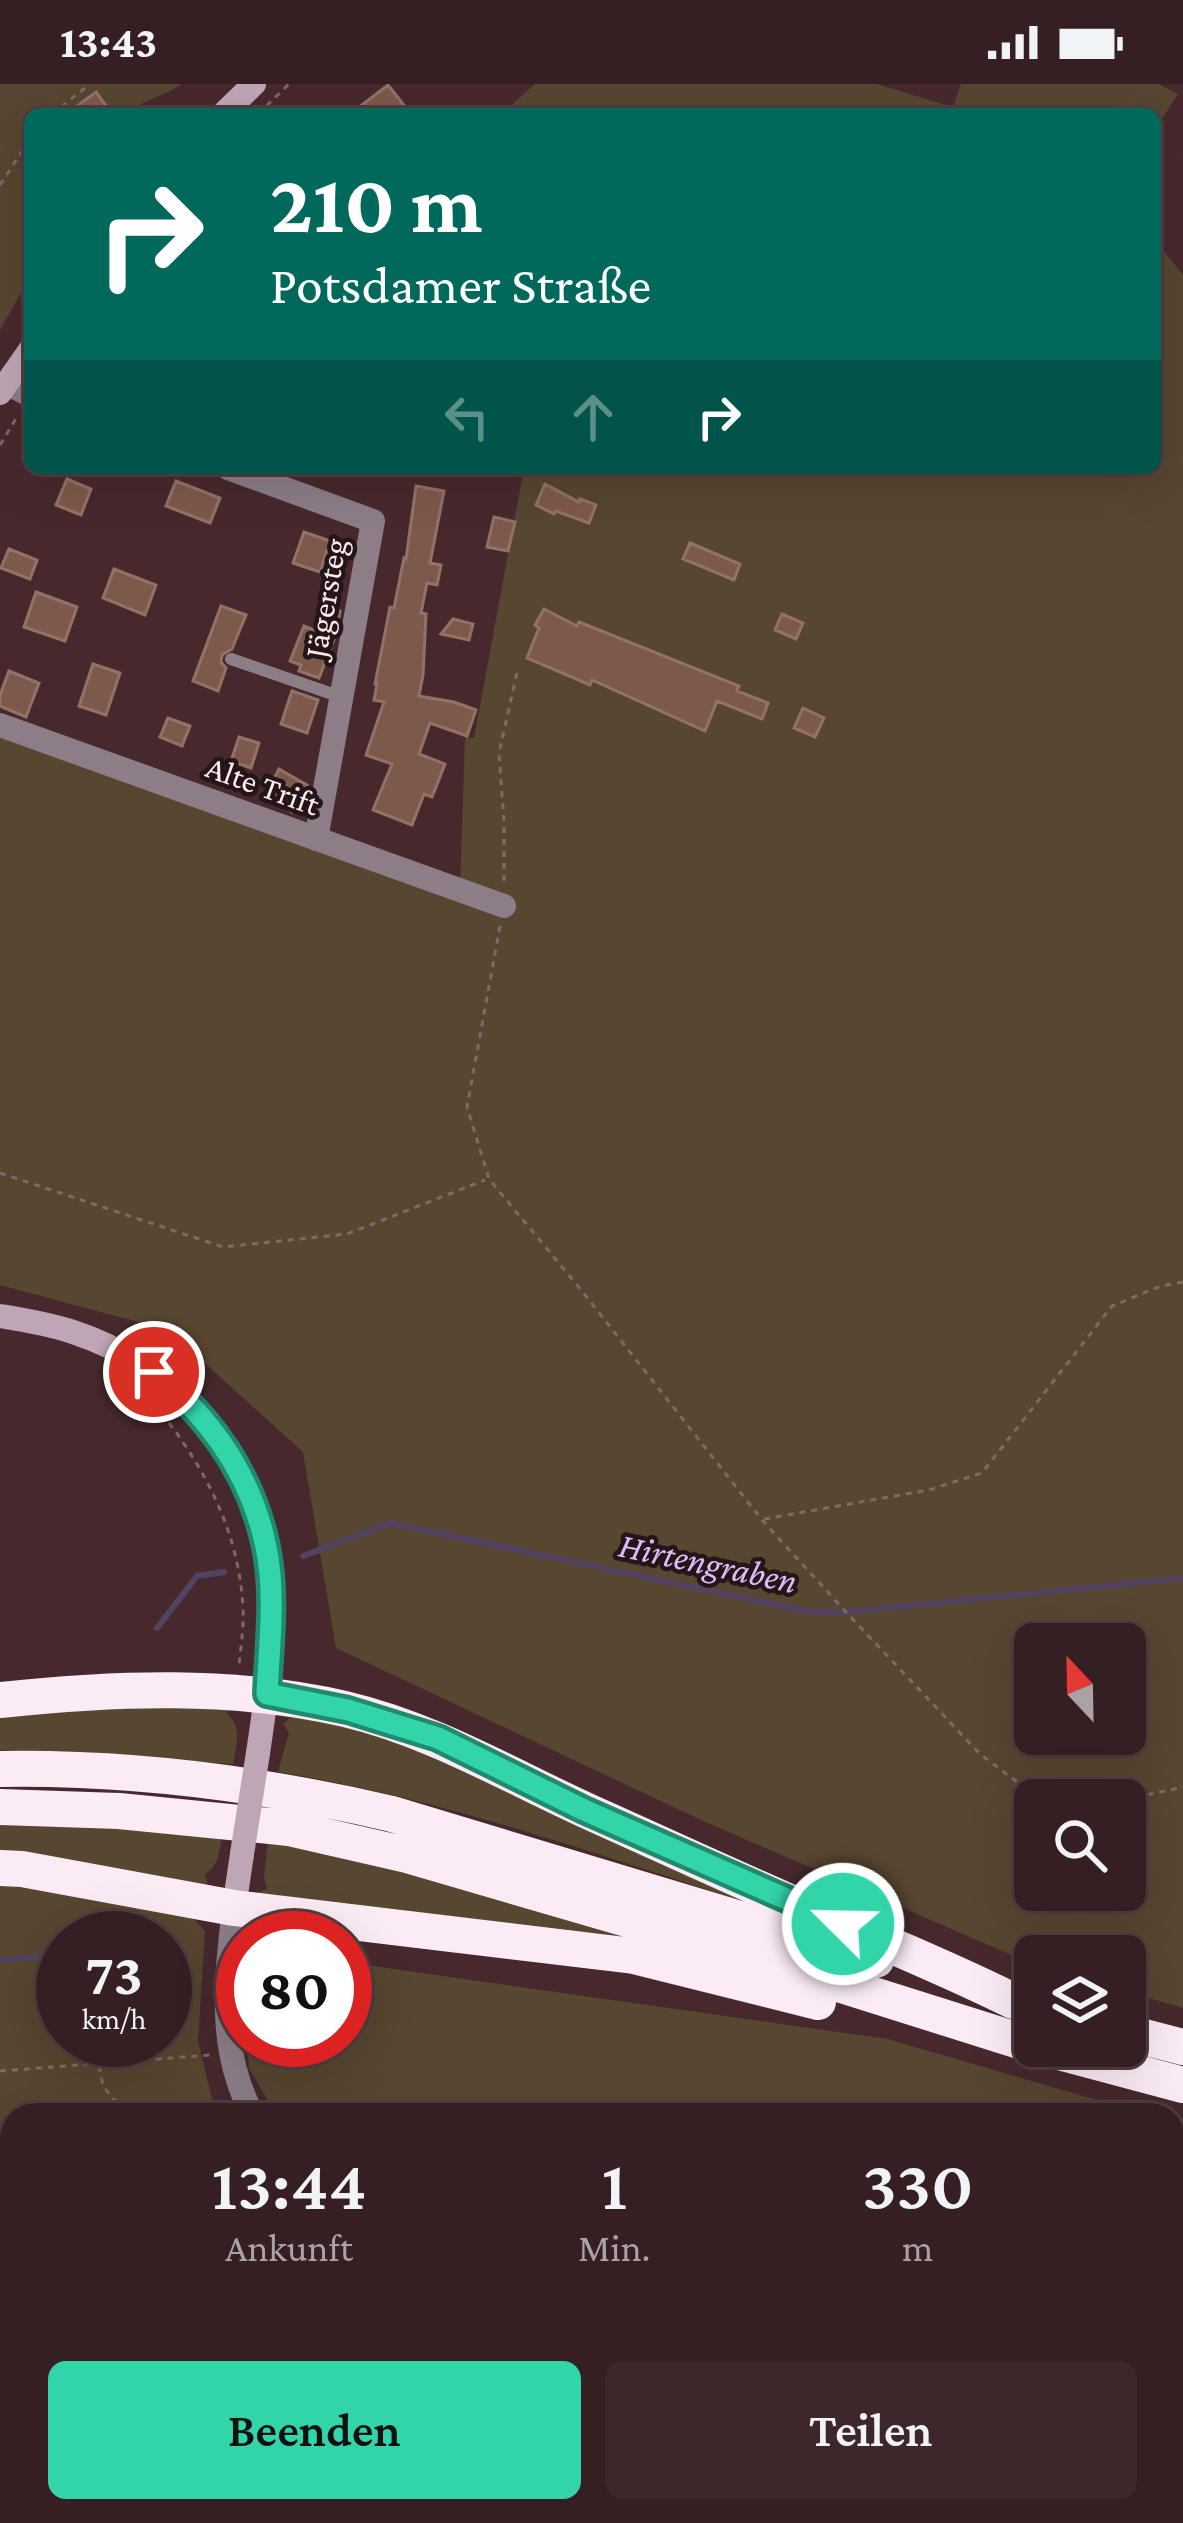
<!DOCTYPE html>
<html lang="de">
<head>
<meta charset="utf-8">
<style>
	:root { --surface:#351f22; --page:#3d272a; --text:#f1f3f6; --muted:#aaa2a5; --line:#4f3d40; --accent:#32d4a9 }
	body { margin:0; font-family:"Crimson Pro",serif; background:var(--page); color:var(--text); height:100vh; display:flex; flex-direction:column; font-size:45px; white-space:nowrap }
	* { box-sizing:border-box; margin:0 }
	p { font-size:39px; color:var(--muted) }
	.icon { flex:none; width:66px; height:66px; fill:none; stroke:currentColor; stroke-width:2; stroke-linecap:round; stroke-linejoin:round }
	.map { position:relative; flex:1; overflow:hidden }
	.sheet { position:absolute; left:0px; top:2019px; width:1185px; height:420px; display:flex; flex-direction:column; background:var(--surface); border-radius:36px 36px 0 0; box-shadow:0 12px 48px #0002,0 0 0 3px var(--line) }
	.sheet>* { flex:none }
	.hud { position:absolute; left:24px; top:24px; width:1137px; height:366px; border-radius:18px; box-shadow:0 12px 48px #0002,0 0 0 3px var(--line); background:#00695c; color:#fff; overflow:hidden }
	.needle { width:78px; rotate:338deg }
	.fabs { position:absolute; left:1014px; top:1539px; display:grid; gap:24px }
	.fabs a { display:grid; place-items:center; width:132px; height:132px; border-radius:18px; background:var(--surface); box-shadow:0 12px 48px #0002,0 0 0 3px var(--line); font-size:60px }
	.speed { position:absolute; left:36px; top:1827px; display:flex; gap:24px; font-size:60px; font-weight:700; text-align:center }
	.speed>* { display:grid; place-content:center; width:156px; height:156px; border-radius:50%; background:var(--surface); box-shadow:0 12px 48px #0002,0 0 0 3px var(--line); line-height:1 }
	.speed small { font-size:30px; font-weight:400 }
	.speed .limit { border:18px solid #d22; background:#fff; color:#111 }
	.pin { position:absolute; display:grid; place-items:center; width:102px; height:102px; color:#fff; margin:-51px; border:6px solid #fff; border-radius:50%; box-shadow:0 3px 12px #0007 }
	.me { position:absolute; width:132px; margin:-66px; rotate:293deg; stroke-linejoin:round; filter:drop-shadow(0 0 9px #0008) }
	.turn { display:flex; align-items:center; gap:42px; height:252px; padding:0 48px; font-size:54px }
	.turn .icon { width:156px; height:156px; stroke-width:2.5 }
	.turn b { display:block; font-size:84px; line-height:102px }
	.lanes { display:flex; align-items:center; height:114px; padding:0 48px; background:#0003; justify-content:center; gap:60px; direction:ltr }
	.lanes .off { opacity:.35 }
	.eta { display:flex; justify-content:space-evenly; align-items:center; height:204px; text-align:center }
	.eta b { font-size:72px; font-weight:600; line-height:84px }
	.cta { display:flex; gap:24px; margin-top:auto; padding:24px 48px }
	.cta a { flex:1; height:138px; border-radius:18px; background:var(--accent); color:#111; font-size:48px; font-weight:600; line-height:138px; text-align:center }
	.cta a+a { background:var(--page); color:var(--text) }
	.status { display:flex; justify-content:space-between; align-items:center; height:84px; padding:0 60px; background:var(--surface); direction:ltr }
	.status svg { height:33px; fill:currentColor }
	.map>svg:first-child { display:block }
	.green { fill:#574630; fill-rule:evenodd }
	.lines { fill:none; stroke-linecap:round; stroke-linejoin:round }
	.stream { stroke:#524362; stroke-width:6 }
	.building { fill:#7d594b; stroke:#937266; stroke-width:3 }
	.path { stroke:#82676a; stroke-width:3; stroke-dasharray:6 6; stroke-linecap:butt }
	.lane { stroke:#8c7d87; stroke-width:12 }
	.street { stroke:#8c7d87; stroke-width:24 }
	.secondary { stroke:#bfa6b6; stroke-width:24 }
	.highway { stroke:#faebf5; stroke-width:36 }
	.secondary-bridge { stroke:#bfa6b6; stroke-width:24 }
	.route-casing { stroke:#208a6e; stroke-width:30 }
	.route { stroke:#32d4a9; stroke-width:21 }
	.labels { text-anchor:middle; dominant-baseline:central; stroke-width:9; stroke-linejoin:round; paint-order:stroke }
	.street-label { font-size:33px; fill:#fee9eb; stroke:#241618 }
	.water-label { font-size:36px; font-style:italic; fill:#d8bdf6; stroke:#241618 }
</style>
</head>
<body>
<div class="status"><b>13:43</b><svg viewBox="0 0 49 12"><path d="M0 12V9h3v3zM5 12V6h3v6zM10 12V3h3v9zM15 12V0h3v12zM26 1h20v11H26zM47 4h2v5h-2z"/></svg></div>
<div class="map">
<svg width="1183" height="2439" viewBox="0 0 1183 2439">
	<rect width="100%" height="100%" fill="#47292d"/>
	<!-- green -->
	<path class="green" d="M 0,0 L 182,0 C 163,13 146,14 127,30 L 30,30 L 30,193 L 0,246 Z
		M 535,0 L 876,0 L 953,23 L 961,0 L 1159,0 L 1178,10 L 1155,46 L 1155,30 L 501,30 Z
		M 1155,156 L 1183,191 L 1183,1924 L 1125,1907 L 1125,1872 L 1035,1872 L 1034,1881 L 701,1736 L 336,1564 L 303,1368 L 168,1246 L 0,1201 L 0,645 L 460,805 L 465,653 L 474,654 L 524,384 L 1155,384 ZM 1035,1560 L 1125,1560 L 1125,1650 L 1035,1650 ZM 1035,1716 L 1125,1716 L 1125,1806 L 1035,1806 Z
		M 228,1621 L 227,1630 C 243,1642 236,1663 233,1680 L 0,1666 L 0,1624 Z
		M 302,1630 L 380,1643 L 797,1835 C 626,1780 456,1717 278,1688 L 289,1648 L 283,1641 L 289,1634 Z
		M 0,1739 L 68,1739 L 222,1751 C 219,1767 220,1781 205,1790 L 208,1802 L 0,1778 Z
		M 268,1757 L 419,1790 L 721,1882 L 263,1812 L 259,1808 L 267,1805 L 264,1793 Z
		M 0,1798 L 187,1827 L 205,1847 L 198,1957 L 216,2031 L 12,2031 L 12,2427 L 1173,2427 L 1173,2294 L 1183,2296 L 1183,2439 L 0,2439 ZM 63,1854 L 165,1854 L 165,1956 L 63,1956 Z
		M 345,1878 L 887,1955 L 1149,2031 L 276,2031 L 249,1984 L 247,1956 L 345,1956 Z
		M 1173,2038 L 1183,2041 L 1183,2259 L 1173,2256 Z"/>
	<g class="lines">
		<!-- stream -->
		<path class="stream" d="M 303,1472 L 390,1439 L 810,1528 L 848,1528 L 1183,1494
			M 157,1544 L 197,1492 L 224,1488
			M 122,1854 L 134,1840
			M 0,1876 L 63,1870"/>
	</g>
	<!-- building -->
	<path class="building" d="M 388,1 L 411,30 L 350,30 Z
		M 96,8 L 112,30 L 66,30 Z
		M 67,395 L 91,405 L 81,431 L 56,421 Z
		M 176,397 L 220,414 L 210,439 L 166,422 Z
		M 545,400 L 579,418 L 580,415 L 596,421 L 589,439 L 556,427 L 554,430 L 536,421 Z
		M 416,402 L 444,407 L 430,479 L 441,481 L 437,501 L 427,499 L 421,529 L 426,530 L 423,591 L 419,612 L 454,618 L 476,626 L 467,652 L 430,639 L 419,670 L 445,680 L 432,713 L 424,710 L 412,741 L 373,726 L 392,680 L 366,671 L 384,618 L 374,616 L 377,600 L 375,600 L 390,523 L 394,524 L 404,474 L 406,475 Z
		M 494,433 L 515,438 L 508,467 L 487,463 Z
		M 304,448 L 330,457 L 320,488 L 293,479 Z
		M 690,459 L 740,480 L 734,496 L 683,475 Z
		M 9,465 L 37,476 L 30,495 L 1,484 Z
		M 114,485 L 156,501 L 145,531 L 103,514 Z
		M 36,508 L 77,523 L 65,557 L 24,543 Z
		M 221,522 L 246,531 L 232,565 L 222,571 L 221,578 L 226,584 L 218,607 L 193,597 Z
		M 329,524 L 340,527 L 336,550 L 319,594 L 299,587 L 301,581 L 290,577 L 304,542 L 321,549 Z
		M 544,525 L 577,542 L 579,538 L 739,602 L 737,607 L 768,619 L 762,635 L 717,617 L 705,647 L 592,596 L 590,601 L 527,574 L 539,544 L 535,541 Z
		M 782,530 L 803,539 L 796,555 L 775,546 Z
		M 453,535 L 473,540 L 469,556 L 441,550 Z
		M 93,580 L 120,589 L 106,631 L 79,622 Z
		M 9,587 L 39,599 L 26,633 L 0,622 L 0,611 Z
		M 292,607 L 318,616 L 307,649 L 281,640 Z
		M 803,624 L 824,634 L 815,653 L 794,644 Z
		M 168,634 L 190,642 L 182,662 L 160,653 Z
		M 239,653 L 259,659 L 251,684 L 231,677 Z
		M 279,685 L 307,701 L 292,728 L 264,713 Z"/>
	<g class="lines">
		<!-- path -->
		<path class="path" d="M 52,30 L 90,0
			M 258,30 L 289,0
			M 0,101 L 30,55
			M 0,361 L 17,333
			M 504,797 L 504,738 L 499,669 L 517,589
			M 500,842 L 467,1023 L 489,1095 L 582,1207 L 762,1436 L 845,1527 L 980,1670 L 1025,1704 L 1066,1716
			M 0,1089 L 223,1163 L 347,1150 L 485,1096
			M 154,1320 C 203,1379 239,1446 243,1524 C 244,1542 241,1562 239,1581
			M 764,1435 L 929,1406 L 982,1389 L 1112,1222 L 1161,1202 L 1183,1198
			M 1124,1716 L 1183,1703
			M 99,1982 L 103,2002 L 114,2016 L 166,2031
			M 0,1987 L 210,1971
			M 1173,2229 L 1183,2232"/>
		<!-- lane -->
		<path class="lane" d="M 231,575 L 341,613"/>
		<!-- street -->
		<path class="street" d="M 6,299 L 30,311
			M 228,384 L 373,437 L 316,755
			M 0,641 L 504,822
			M 234,1824 C 226,1895 217,1966 253,2031
			M 1173,2271 L 1183,2274"/>
		<!-- secondary -->
		<path class="secondary" d="M 223,30 L 254,0
			M 0,309 L 30,266
			M 0,1232 C 24,1236 49,1240 73,1248 C 169,1279 249,1365 267,1466 C 278,1532 268,1603 258,1669
			M 234,1824 L 242,1770"/>
		<!-- highway -->
		<path class="highway" d="M 0,1616 C 114,1604 233,1599 345,1625 C 438,1647 518,1697 605,1735 C 674,1766 743,1798 813,1828 C 880,1857 947,1884 1013,1917
			M 0,1685 C 131,1683 264,1700 392,1730 L 876,1876
			M 0,1723 L 119,1727 L 289,1744 L 407,1771 L 699,1856 L 1035,1962
			M 0,1784 L 22,1785 L 234,1824 L 634,1872 L 818,1918
			M 1125,1948 L 1183,1963
			M 1037,1962 L 1183,2001"/>
		<!-- secondary-bridge -->
		<path class="secondary-bridge" d="M 242,1770 L 258,1669"/>
	</g>
	<g class="lines">
		<defs>
			<path id="route" d="M 154,1288 C 211,1334 251,1390 266,1463 C 276,1511 269,1562 267,1610 L 348,1626 L 438,1654 L 584,1726 L 843,1840"/>
		</defs>
		<!-- route casing -->
		<use href="#route" class="route-casing"/>
		<!-- route -->
		<use href="#route" class="route"/>
	</g>
	<g class="labels">
		<!-- street labels -->
		<g class="street-label">
			<text transform="translate(325 514) rotate(-80)">Jägersteg</text>
			<text transform="translate(263 701) rotate(20)">Alte Trift</text>
		</g>
		<!-- water labels -->
		<g class="water-label">
			<text transform="translate(708 1479) rotate(12)">Hirtengraben</text>
		</g>
	</g>
</svg>
<div class="fabs">
<a><svg class="needle" viewBox="-14 -14 28 28"><path d="M0-13l5 13h-10z" fill="#e53935"/><path d="M0 13l5-13h-10z" fill="#aaa2a5"/></svg></a>
<a><svg class="icon" aria-label="search" viewBox="0 0 24 24"><circle cx="10" cy="10" r="6"/><path d="M15 15l6 6"/></svg></a>
<a><svg class="icon" aria-label="layers" viewBox="0 0 24 24"><path d="M12 4l9 5-9 5-9-5zM3 14l9 5 9-5"/></svg></a>
</div>
<div class="speed"><div>73<small>km/h</small></div><div class="limit">80</div></div>
<div class="pin" style="left:154px;top:1288px;background:#d93025"><svg class="icon" aria-label="arrive" viewBox="0 0 24 24"><path d="M6 21V4h12l-3 4 3 4H6"/></svg></div>
<svg class="me" style="left:843px;top:1840px" viewBox="-20 -20 40 40"><circle r="17" fill="#32d4a9" stroke="#fff" stroke-width="3"/><path d="M0-11L8 9 0 5-8 9z" fill="#fff"/></svg>
<div class="hud">
<div class="turn"><svg class="icon" aria-label="right" viewBox="0 0 24 24"><path d="M7 20v-9h11M14 6l5 5-5 5"/></svg><div><b>210 m</b>Potsdamer Straße</div></div>
<div class="lanes"><svg class="icon off" aria-label="left" viewBox="0 0 24 24"><path d="M17 20v-9H6M10 6l-5 5 5 5"/></svg><svg class="icon off" aria-label="ahead" viewBox="0 0 24 24"><path d="M12 20V5M6 11l6-6 6 6"/></svg><svg class="icon" aria-label="right" viewBox="0 0 24 24"><path d="M7 20v-9h11M14 6l5 5-5 5"/></svg></div>
</div>
<section class="sheet">
<div class="eta">
<div><b>13:44</b><p>Ankunft</p></div>
<div><b>1</b><p>Min.</p></div>
<div><b>330</b><p>m</p></div>
</div>
<div class="cta"><a>Beenden</a><a>Teilen</a></div>
</section>
</div>
</body>
</html>
